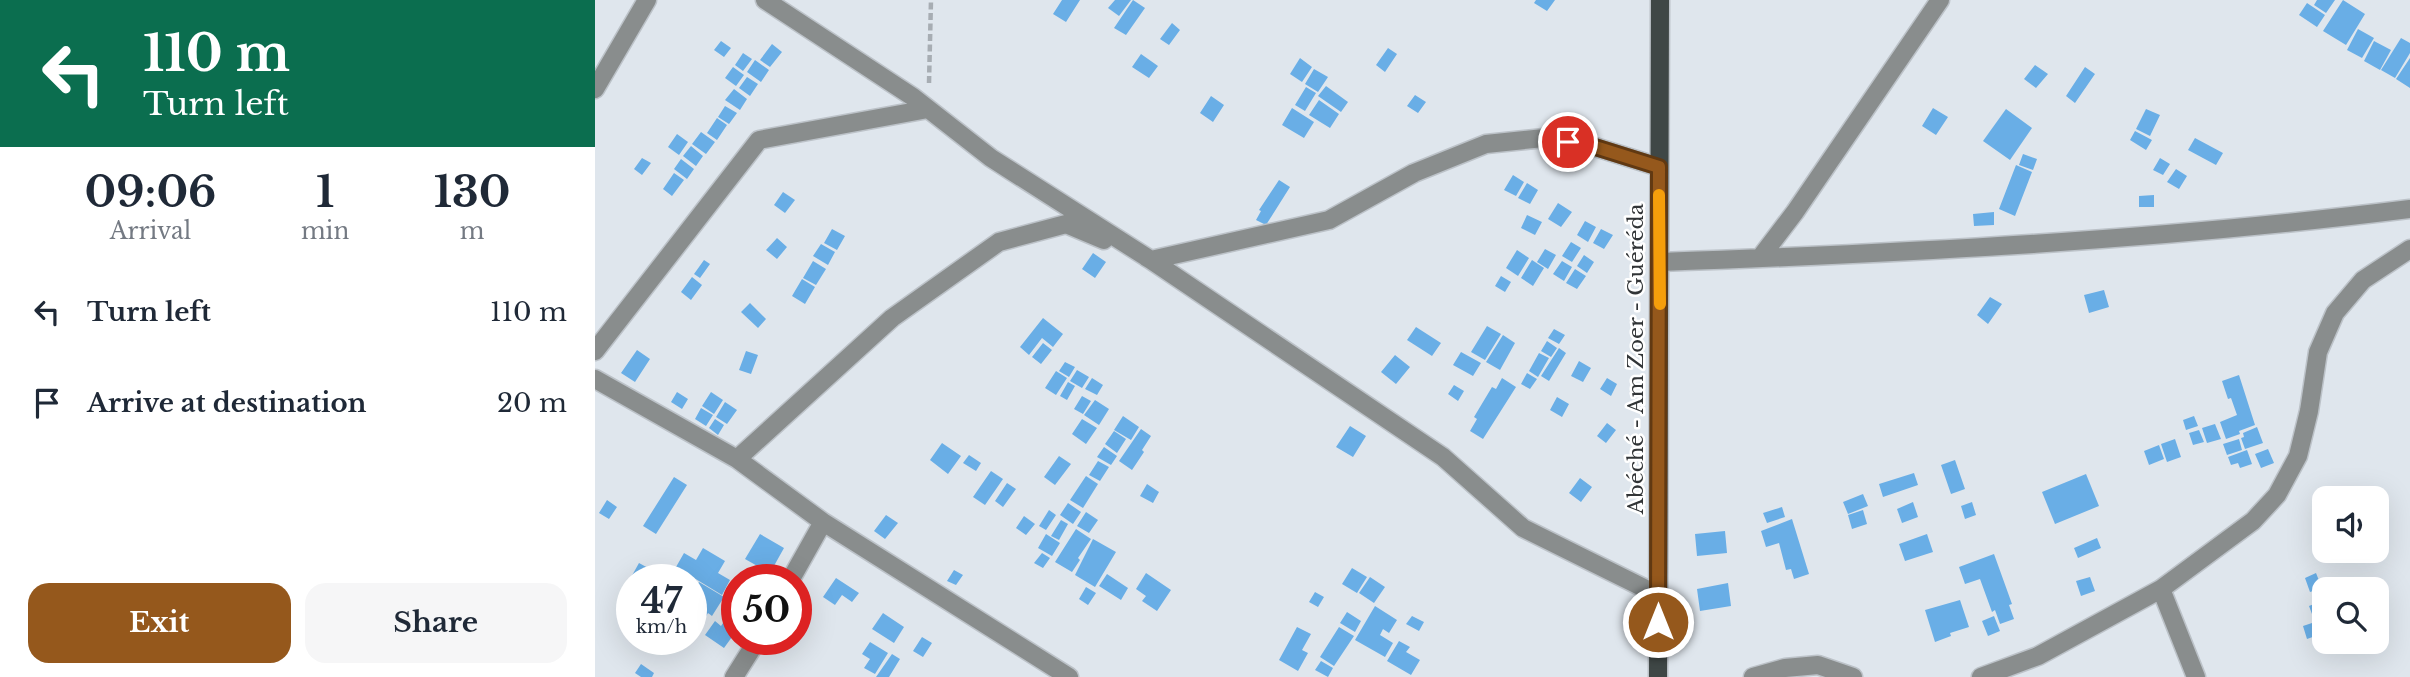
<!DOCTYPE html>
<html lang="en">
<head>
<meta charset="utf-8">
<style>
	:root { --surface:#fff; --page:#f6f6f7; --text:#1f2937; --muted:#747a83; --accent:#95581c }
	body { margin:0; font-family:"Libre Baskerville",serif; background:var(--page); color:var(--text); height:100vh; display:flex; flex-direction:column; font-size:26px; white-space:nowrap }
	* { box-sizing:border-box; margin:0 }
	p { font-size:23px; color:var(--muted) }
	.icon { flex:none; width:38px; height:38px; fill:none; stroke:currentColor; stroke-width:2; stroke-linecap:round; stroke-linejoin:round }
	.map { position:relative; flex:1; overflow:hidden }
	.panel { display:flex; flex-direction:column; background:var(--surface); width:595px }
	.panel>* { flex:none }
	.banner { background:#0b6e4f; color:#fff; overflow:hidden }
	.tools { position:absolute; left:1717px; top:486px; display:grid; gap:14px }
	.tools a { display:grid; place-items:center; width:77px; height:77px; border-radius:14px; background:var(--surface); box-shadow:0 7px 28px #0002; font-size:35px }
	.speed { position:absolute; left:21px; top:564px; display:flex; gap:14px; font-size:35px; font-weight:700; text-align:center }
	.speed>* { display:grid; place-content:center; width:91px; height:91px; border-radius:50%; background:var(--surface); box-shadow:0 7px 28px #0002; line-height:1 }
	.speed small { font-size:18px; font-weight:400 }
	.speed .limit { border:10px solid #d22; background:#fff; color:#111 }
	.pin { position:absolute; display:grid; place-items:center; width:60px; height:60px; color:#fff; margin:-30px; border:4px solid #fff; border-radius:50%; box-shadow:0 2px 7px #0007 }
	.me { position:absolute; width:77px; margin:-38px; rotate:0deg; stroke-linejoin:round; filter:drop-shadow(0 0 5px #0008) }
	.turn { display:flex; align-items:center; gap:24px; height:147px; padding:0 28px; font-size:32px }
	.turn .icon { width:91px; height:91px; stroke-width:2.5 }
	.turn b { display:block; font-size:49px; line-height:60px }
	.eta { display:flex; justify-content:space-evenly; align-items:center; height:119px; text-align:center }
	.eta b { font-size:42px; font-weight:800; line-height:49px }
	.action { display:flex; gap:14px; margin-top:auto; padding:14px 28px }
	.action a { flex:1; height:80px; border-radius:21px; background:var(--accent); color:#fff; font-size:28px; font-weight:800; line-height:80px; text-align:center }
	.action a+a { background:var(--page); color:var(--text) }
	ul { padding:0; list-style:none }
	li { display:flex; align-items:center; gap:21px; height:91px; padding:0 28px }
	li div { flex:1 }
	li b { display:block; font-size:26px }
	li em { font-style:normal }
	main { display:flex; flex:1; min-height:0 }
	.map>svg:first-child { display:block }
	.building { fill:#69aee6 }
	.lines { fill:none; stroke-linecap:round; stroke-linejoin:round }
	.minor-casing { stroke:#bcc2c8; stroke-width:21 }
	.major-casing { stroke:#bcc2c8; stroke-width:21 }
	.path { stroke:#a7adb3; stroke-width:4.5; stroke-dasharray:7 3.5; stroke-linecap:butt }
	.minor { stroke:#898d8d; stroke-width:18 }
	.major { stroke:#3f4746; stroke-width:18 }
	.route-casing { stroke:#613912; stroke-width:18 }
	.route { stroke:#95581c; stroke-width:12 }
	.slow { stroke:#f59e0b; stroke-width:12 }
	.labels { text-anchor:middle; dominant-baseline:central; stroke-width:5; stroke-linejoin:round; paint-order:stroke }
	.street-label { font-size:21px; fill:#313436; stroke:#fff }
</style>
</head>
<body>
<main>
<section class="panel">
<div class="banner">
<div class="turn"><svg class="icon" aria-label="left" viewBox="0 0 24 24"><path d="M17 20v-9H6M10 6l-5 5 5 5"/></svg><div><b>110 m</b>Turn left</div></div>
</div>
<div class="eta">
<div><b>09:06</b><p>Arrival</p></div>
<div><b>1</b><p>min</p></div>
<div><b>130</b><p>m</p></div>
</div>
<ul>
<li><svg class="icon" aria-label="left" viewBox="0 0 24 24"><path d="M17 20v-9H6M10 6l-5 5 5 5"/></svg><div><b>Turn left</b></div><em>110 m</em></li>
<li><svg class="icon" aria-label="arrive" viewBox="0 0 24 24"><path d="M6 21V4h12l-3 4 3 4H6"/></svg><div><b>Arrive at destination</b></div><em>20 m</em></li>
</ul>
<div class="action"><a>Exit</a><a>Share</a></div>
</section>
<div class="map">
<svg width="1815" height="677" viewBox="0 0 1815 677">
	<rect width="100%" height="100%" fill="#dfe6ed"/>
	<!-- building -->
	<path class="building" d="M 467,0 L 485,0 L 471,22 L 458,14 Z
		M 520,0 L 536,0 L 524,16 L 513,8 Z
		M 538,0 L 550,8 L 531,35 L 519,28 Z
		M 941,0 L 960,0 L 952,11 L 939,3 Z
		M 1722,0 L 1740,0 L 1731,13 L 1719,5 Z
		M 1748,0 L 1770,14 L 1751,45 L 1728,31 Z
		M 1712,3 L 1730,15 L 1722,27 L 1704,15 Z
		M 577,23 L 585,30 L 574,45 L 565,39 Z
		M 1763,29 L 1779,38 L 1767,58 L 1752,50 Z
		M 1806,38 L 1815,43 L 1815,53 L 1800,78 L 1786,70 Z
		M 126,41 L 136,48 L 129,57 L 119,50 Z
		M 1779,41 L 1796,50 L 1785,70 L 1769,61 Z
		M 177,44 L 187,52 L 175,67 L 165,60 Z
		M 793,48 L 802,54 L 790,72 L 781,65 Z
		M 148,53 L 157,59 L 148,71 L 140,65 Z
		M 546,54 L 563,66 L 554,78 L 537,67 Z
		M 705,58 L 717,67 L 707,82 L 695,74 Z
		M 1815,58 L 1815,88 L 1801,79 Z
		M 160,60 L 174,70 L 166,82 L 152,72 Z
		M 1440,65 L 1453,74 L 1441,88 L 1429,79 Z
		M 138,67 L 149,75 L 141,86 L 130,78 Z
		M 1490,67 L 1500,74 L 1480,103 L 1471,96 Z
		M 719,69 L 733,77 L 723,92 L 710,84 Z
		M 152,77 L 163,84 L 155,96 L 144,88 Z
		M 731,86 L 753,102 L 746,112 L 723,96 Z
		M 711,87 L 721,93 L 710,111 L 700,105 Z
		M 139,89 L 152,99 L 145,110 L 130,100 Z
		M 820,95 L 831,102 L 823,113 L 812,106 Z
		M 616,96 L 629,105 L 618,122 L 605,113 Z
		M 724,100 L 744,114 L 735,128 L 714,115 Z
		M 130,106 L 142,113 L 134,124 L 123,117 Z
		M 697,108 L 719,122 L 709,138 L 687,125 Z
		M 1338,108 L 1353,117 L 1341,135 L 1327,126 Z
		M 1411,109 L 1437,128 L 1415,160 L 1388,141 Z
		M 1551,109 L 1565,115 L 1555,136 L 1541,129 Z
		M 122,118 L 132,125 L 122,140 L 112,133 Z
		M 1540,131 L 1557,140 L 1551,150 L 1535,140 Z
		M 106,132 L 120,142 L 111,154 L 97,144 Z
		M 82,134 L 93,142 L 84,155 L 73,147 Z
		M 1600,138 L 1628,153 L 1621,165 L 1593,150 Z
		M 96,146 L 108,156 L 101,166 L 88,156 Z
		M 1428,154 L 1442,159 L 1438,170 L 1424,165 Z
		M 47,158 L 56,163 L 47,175 L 39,169 Z
		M 1565,158 L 1575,164 L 1568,175 L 1558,170 Z
		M 86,159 L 99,169 L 92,179 L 79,169 Z
		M 1421,165 L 1437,172 L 1420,216 L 1404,209 Z
		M 1581,169 L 1592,176 L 1584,189 L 1572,182 Z
		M 79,173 L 89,180 L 77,196 L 68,189 Z
		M 918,175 L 929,182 L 921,196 L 909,190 Z
		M 684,180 L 695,187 L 671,225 L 661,220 L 666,211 L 664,210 Z
		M 932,183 L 943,190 L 935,204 L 923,198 Z
		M 188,192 L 200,200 L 190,213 L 179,205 Z
		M 1559,195 L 1559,207 L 1544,207 L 1544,196 Z
		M 963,203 L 977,212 L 966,227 L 953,219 Z
		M 1399,212 L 1399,225 L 1379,226 L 1378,214 Z
		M 932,215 L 947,222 L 940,235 L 926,228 Z
		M 990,221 L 1001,227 L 993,242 L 982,235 Z
		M 237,229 L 250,236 L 242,250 L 229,243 Z
		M 1006,229 L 1018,235 L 1009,249 L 998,243 Z
		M 182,238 L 192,247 L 182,259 L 171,250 Z
		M 976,242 L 986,248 L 977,262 L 967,256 Z
		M 226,244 L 240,252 L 233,265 L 218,256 Z
		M 950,249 L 961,255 L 953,269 L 942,262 Z
		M 922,250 L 934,258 L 923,276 L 911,268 Z
		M 498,253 L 511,262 L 500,278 L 487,269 Z
		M 989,255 L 999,262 L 992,273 L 982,266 Z
		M 109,260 L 115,264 L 105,278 L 99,274 Z
		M 937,260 L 949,268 L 938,286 L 926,278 Z
		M 218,261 L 231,269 L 221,285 L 208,278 Z
		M 967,261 L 977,267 L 969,281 L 958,274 Z
		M 980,269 L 991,276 L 982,289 L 971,283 Z
		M 906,276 L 916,282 L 910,292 L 900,286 Z
		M 97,277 L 107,285 L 96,300 L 86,292 Z
		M 207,279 L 220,287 L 210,304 L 197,296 Z
		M 1509,290 L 1514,307 L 1494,313 L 1489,295 Z
		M 1395,297 L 1407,304 L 1393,324 L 1382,315 Z
		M 155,303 L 171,319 L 163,328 L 146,312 Z
		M 448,318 L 468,334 L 458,347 L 447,338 L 434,355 L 425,347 Z
		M 892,326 L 906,334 L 890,360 L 876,352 Z
		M 821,327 L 846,343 L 837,356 L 812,340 Z
		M 959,329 L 970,335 L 964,344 L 953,338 Z
		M 908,335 L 920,343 L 905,370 L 891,362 Z
		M 952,341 L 962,348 L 956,357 L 946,351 Z
		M 448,343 L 457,350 L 446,364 L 437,357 Z
		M 964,348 L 971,353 L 954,381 L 946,376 Z
		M 42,350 L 55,359 L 40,382 L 26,373 Z
		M 151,351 L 163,355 L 156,374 L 144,370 Z
		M 866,352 L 886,363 L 878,376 L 858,365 Z
		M 944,353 L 954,358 L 943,377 L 934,371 Z
		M 800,355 L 815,367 L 801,384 L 786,372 Z
		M 984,361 L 996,368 L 988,382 L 976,376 Z
		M 470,362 L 480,367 L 474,377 L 464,371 Z
		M 482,370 L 494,377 L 487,388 L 475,381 Z
		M 461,371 L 472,378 L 461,395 L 450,388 Z
		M 932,373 L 942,379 L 935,389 L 926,384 Z
		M 1644,375 L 1660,425 L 1644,431 L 1645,434 L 1631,439 L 1625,422 L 1642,415 L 1636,398 L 1633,399 L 1627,381 Z
		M 497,378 L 508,385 L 502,395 L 490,389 Z
		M 907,378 L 921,387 L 888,439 L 875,431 L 882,419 L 879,417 L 897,387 L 901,389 Z
		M 1012,378 L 1022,384 L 1016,396 L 1005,389 Z
		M 473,382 L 480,386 L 472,400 L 465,396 Z
		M 859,385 L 869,391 L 863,401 L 853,394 Z
		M 82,392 L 93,399 L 87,409 L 76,402 Z
		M 116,392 L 128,400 L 119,414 L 107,406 Z
		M 487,396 L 496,401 L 488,414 L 479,409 Z
		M 962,397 L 974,404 L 967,417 L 955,410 Z
		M 500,400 L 514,409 L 504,425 L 489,415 Z
		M 130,402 L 142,410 L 132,424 L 121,417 Z
		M 106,408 L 118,415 L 111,426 L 100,419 Z
		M 528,416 L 544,427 L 536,440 L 519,430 Z
		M 1599,416 L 1603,426 L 1591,430 L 1588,420 Z
		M 120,419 L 129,425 L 123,435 L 114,428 Z
		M 487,419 L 502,428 L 491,444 L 477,434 Z
		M 1012,423 L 1021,430 L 1011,443 L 1002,436 Z
		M 1620,424 L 1626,439 L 1612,443 L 1607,428 Z
		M 755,426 L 771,436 L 758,457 L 741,447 Z
		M 1662,427 L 1668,443 L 1650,449 L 1646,438 L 1649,437 L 1648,433 Z
		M 546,429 L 556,436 L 547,450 L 549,452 L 537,470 L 524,461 Z
		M 1604,430 L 1609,442 L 1598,445 L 1594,433 Z
		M 519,431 L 531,439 L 522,453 L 510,444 Z
		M 1580,439 L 1586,457 L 1572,462 L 1566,444 Z
		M 1644,439 L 1647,450 L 1632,455 L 1628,444 Z
		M 347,443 L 366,456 L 353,474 L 335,460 Z
		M 1564,445 L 1569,459 L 1554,465 L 1549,451 Z
		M 509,447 L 522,456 L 516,465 L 502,457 Z
		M 1673,449 L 1679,463 L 1666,468 L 1660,454 Z
		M 1652,450 L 1657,464 L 1645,468 L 1643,463 L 1636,465 L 1633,457 Z
		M 374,455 L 386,463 L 381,471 L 368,463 Z
		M 464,456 L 476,464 L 460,485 L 449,477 Z
		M 1360,460 L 1370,489 L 1356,494 L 1346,465 Z
		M 503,461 L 514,467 L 505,481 L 494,475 Z
		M 396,471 L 408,479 L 390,505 L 378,497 Z
		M 1319,473 L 1323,485 L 1288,497 L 1284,484 Z
		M 1491,474 L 1504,506 L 1460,524 L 1447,492 Z
		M 491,476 L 503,484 L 488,508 L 475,500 Z
		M 79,477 L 92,485 L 61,534 L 48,526 Z
		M 985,478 L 997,487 L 986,502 L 974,493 Z
		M 412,483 L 421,489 L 408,507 L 400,501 Z
		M 552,484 L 564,492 L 558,503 L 545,496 Z
		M 1268,494 L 1273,506 L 1253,514 L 1248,502 Z
		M 12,500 L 22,507 L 14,519 L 4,513 Z
		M 1318,502 L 1323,517 L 1307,523 L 1302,509 Z
		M 1377,502 L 1381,515 L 1370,519 L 1366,506 Z
		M 473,503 L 486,512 L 478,524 L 465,515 Z
		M 1187,507 L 1190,517 L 1172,523 L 1168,513 Z
		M 454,510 L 461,515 L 451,530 L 444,526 Z
		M 1268,510 L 1272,524 L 1257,529 L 1253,515 Z
		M 491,512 L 503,520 L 494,533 L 482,526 Z
		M 291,515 L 303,523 L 290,539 L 279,531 Z
		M 429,516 L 440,524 L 431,535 L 421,528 Z
		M 1197,519 L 1214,574 L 1199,579 L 1196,569 L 1191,570 L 1184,543 L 1171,547 L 1166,531 Z
		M 466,520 L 473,524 L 464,540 L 456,536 Z
		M 481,529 L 496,539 L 483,558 L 485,560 L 477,572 L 460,562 Z
		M 1130,531 L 1132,553 L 1102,556 L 1100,534 Z
		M 165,534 L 189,548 L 175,573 L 150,559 Z
		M 451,534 L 465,543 L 457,556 L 443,548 Z
		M 1332,534 L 1338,552 L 1310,561 L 1304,544 Z
		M 1502,538 L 1506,548 L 1483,558 L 1479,548 Z
		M 498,539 L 521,552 L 500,587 L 480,575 Z
		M 108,548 L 130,561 L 123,573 L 135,580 L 127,595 L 81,567 L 89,553 L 101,560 Z
		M 447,553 L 455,558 L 448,568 L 439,563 Z
		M 1399,554 L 1417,604 L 1414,605 L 1419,619 L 1405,624 L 1400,610 L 1397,612 L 1385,579 L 1370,584 L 1364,567 Z
		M 44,563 L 55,569 L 49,579 L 37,579 L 37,593 L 30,588 Z
		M 76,565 L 102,581 L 96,590 L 96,579 L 66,579 Z
		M 757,568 L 772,577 L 762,593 L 747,584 Z
		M 359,570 L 368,575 L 361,585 L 352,581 Z
		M 551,573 L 576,590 L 562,611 L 547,601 L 551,596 L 541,589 Z
		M 1721,573 L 1727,588 L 1715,592 L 1710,578 Z
		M 512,574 L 533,588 L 526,600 L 504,586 Z
		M 775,577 L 790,587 L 779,603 L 764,593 Z
		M 1495,577 L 1500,591 L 1486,596 L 1481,581 Z
		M 241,578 L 264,593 L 257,602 L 247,595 L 240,605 L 228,597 Z
		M 104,582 L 129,597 L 117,616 L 113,613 L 108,621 L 99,616 L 96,620 L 96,594 Z
		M 1133,583 L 1136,606 L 1105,611 L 1102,589 Z
		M 491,587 L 501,593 L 493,605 L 484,599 Z
		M 720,592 L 729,597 L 723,607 L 714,602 Z
		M 1365,600 L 1374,627 L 1355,633 L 1356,636 L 1340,642 L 1330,610 Z
		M 1729,600 L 1729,633 L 1712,639 L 1708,626 L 1720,622 L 1714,606 Z
		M 780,606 L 802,620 L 794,633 L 788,629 L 785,635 L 798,643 L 790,657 L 760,640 Z
		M 752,612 L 766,621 L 760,632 L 745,623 Z
		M 288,613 L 309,627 L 299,643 L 277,629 Z
		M 817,616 L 829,622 L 824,631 L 811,624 Z
		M 1399,616 L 1405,631 L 1393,636 L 1387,621 Z
		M 130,620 L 142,630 L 129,648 L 110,635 L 120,621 L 126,626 Z
		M 702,627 L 716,634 L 707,650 L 713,653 L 703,671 L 684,660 Z
		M 744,627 L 759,636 L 739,666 L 725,657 Z
		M 327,637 L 337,643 L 328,657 L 318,651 Z
		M 804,641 L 815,647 L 811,652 L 825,660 L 816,675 L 792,661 Z
		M 275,642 L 293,653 L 280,674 L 269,668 L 275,659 L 267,654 Z
		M 297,654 L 305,659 L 294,677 L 281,677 Z
		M 726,661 L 738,668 L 733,677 L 720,670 Z
		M 46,664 L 59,673 L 57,677 L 46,677 L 40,673 Z"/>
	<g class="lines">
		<defs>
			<path id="minor" d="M 170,0 L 318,97 L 396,158 L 556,260 L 848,457 L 928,528 L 1063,595
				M 0,89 L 52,0
				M 551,257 L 556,260 L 734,220 L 819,173 L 891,144 L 949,138 L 997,146 L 1064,167
				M 1165,258 L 1200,212 L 1345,0
				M 1065,262 C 1315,253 1567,240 1815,209
				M 0,351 L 164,140 L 333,109
				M 0,379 L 142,459 L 228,522 L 474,677
				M 142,459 L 297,318 L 404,242 L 471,224 L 509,240
				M 196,579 L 228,522
				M 1566,589 L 1601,677
				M 139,677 L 163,639
				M 1158,677 L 1190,668 L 1223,665 L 1258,677
				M 1386,677 L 1443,656 L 1566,589 L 1658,521 L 1682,495 L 1703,456 L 1714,411 L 1723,352 L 1740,313 L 1768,280 L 1815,249"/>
			<path id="major" d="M 1063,677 L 1065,0"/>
		</defs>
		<!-- minor casing -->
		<use href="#minor" class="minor-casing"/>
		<!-- major casing -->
		<use href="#major" class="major-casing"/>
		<!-- path -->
		<path class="path" d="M 334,83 L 336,0"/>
		<!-- minor -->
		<use href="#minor" class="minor"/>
		<!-- major -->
		<use href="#major" class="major"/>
	</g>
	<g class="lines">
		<defs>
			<path id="route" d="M 973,142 L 997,146 L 1064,167 L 1063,622"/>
		</defs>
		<!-- route casing -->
		<use href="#route" class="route-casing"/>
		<!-- route -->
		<use href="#route" class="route"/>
		<!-- slow -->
		<path class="slow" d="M 1064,195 L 1065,304"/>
	</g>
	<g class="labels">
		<!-- street labels -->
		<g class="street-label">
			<text transform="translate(1041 359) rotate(-90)">Abéché - Am Zoer - Guéréda</text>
		</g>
	</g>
</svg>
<div class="tools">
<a><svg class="icon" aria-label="sound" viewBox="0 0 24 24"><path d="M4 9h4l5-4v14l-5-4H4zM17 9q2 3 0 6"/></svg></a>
<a><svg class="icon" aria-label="search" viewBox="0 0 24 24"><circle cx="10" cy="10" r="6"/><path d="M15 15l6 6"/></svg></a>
</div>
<div class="speed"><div>47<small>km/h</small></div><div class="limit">50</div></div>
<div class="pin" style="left:973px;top:142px;background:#d93025"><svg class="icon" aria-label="arrive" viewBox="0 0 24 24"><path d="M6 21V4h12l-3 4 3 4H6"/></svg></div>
<svg class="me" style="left:1063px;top:622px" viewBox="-20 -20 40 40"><circle r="17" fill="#95581c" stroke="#fff" stroke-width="3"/><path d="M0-11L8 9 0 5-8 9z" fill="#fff"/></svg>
</div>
</main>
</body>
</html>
